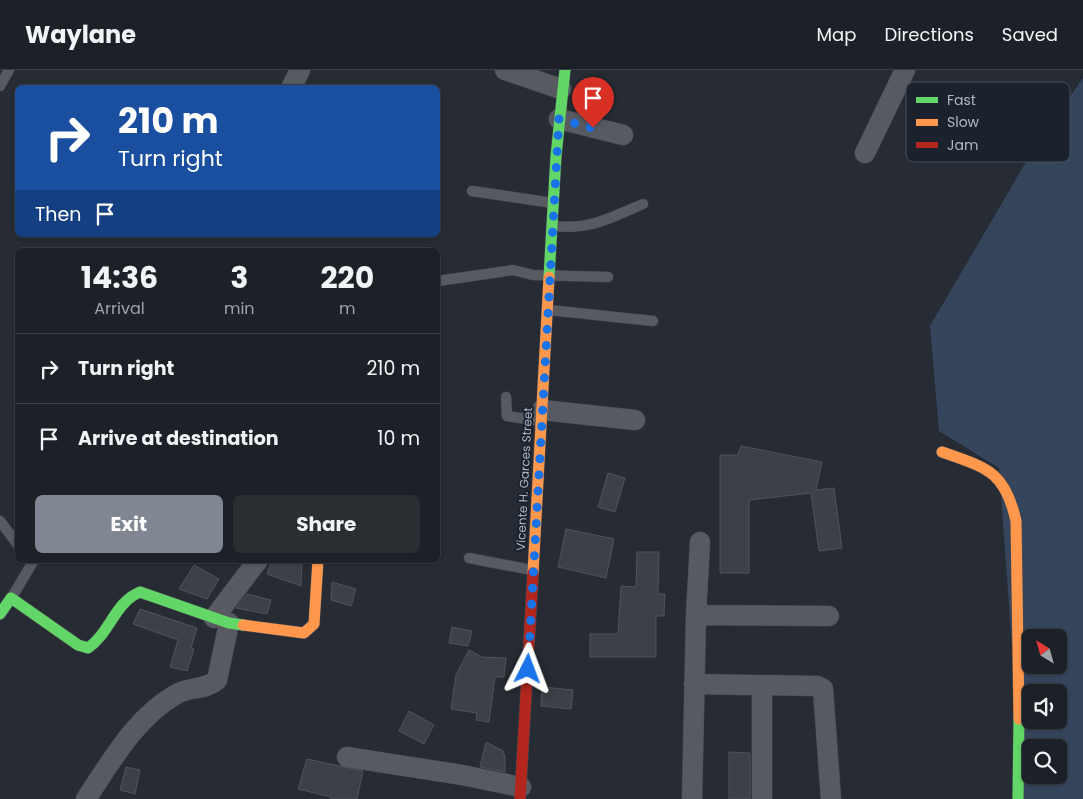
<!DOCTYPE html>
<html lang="en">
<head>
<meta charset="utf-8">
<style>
	:root { --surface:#1d2127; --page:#2a2e33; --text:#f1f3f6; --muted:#a0a3a7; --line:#3b3e44; --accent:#808792 }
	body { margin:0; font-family:Poppins,sans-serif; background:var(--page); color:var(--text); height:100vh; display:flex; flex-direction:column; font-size:19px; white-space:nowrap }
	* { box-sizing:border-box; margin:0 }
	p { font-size:16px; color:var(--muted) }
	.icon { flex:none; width:28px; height:28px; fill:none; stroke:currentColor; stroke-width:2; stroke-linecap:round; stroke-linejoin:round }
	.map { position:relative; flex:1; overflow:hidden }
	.drawer { position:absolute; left:15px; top:178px; width:425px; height:315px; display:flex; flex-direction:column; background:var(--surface); border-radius:8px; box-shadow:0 1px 4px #0004,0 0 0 1px var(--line) }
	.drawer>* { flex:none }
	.top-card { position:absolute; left:15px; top:15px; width:425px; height:152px; border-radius:8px; box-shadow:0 1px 4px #0004,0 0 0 1px var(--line); background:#1a4fa0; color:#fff; overflow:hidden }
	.needle { width:32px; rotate:323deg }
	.buttons { position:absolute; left:1022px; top:559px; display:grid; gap:10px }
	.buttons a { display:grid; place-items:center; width:45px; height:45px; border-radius:8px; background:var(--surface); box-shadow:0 1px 4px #0004,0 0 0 1px var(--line); font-size:25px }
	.pin { position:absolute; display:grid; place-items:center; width:42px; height:42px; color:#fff; margin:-51px -21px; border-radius:50% 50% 50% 0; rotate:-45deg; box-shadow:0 0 5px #0007 }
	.pin .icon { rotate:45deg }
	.me { position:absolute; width:55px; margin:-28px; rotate:3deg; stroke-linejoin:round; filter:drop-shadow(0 0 4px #0008) }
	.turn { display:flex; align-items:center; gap:18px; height:105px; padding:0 20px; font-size:22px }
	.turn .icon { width:65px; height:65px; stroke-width:2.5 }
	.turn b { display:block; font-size:35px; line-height:42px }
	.then { display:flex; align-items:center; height:48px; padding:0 20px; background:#0003; gap:10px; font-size:19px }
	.eta { display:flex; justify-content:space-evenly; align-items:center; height:85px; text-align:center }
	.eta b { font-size:30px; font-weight:700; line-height:35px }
	.cta { display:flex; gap:10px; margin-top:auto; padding:10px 20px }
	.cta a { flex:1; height:58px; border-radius:8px; background:var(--accent); color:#fff; font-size:20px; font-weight:700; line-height:58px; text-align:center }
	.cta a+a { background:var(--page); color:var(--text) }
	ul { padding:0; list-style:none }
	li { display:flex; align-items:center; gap:15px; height:70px; padding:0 20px; border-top:1px solid var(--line) }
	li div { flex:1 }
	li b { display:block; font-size:19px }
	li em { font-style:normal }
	header { display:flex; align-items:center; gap:30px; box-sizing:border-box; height:70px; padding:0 25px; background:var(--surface); border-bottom:1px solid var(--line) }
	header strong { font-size:24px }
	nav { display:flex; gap:28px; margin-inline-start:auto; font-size:18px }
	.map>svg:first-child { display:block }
	.water { fill:#35455c; fill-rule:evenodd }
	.building { fill:#3c4147; stroke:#4f545b }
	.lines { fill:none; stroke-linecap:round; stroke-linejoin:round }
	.lane-casing { stroke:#45484f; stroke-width:11 }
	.street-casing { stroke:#45484f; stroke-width:21 }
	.fast-casing { stroke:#45484f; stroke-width:12 }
	.slow-casing { stroke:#45484f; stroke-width:12 }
	.jam-casing { stroke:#45484f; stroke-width:12 }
	.lane { stroke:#575a61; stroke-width:10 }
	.street { stroke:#575a61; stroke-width:20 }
	.fast { stroke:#63d668; stroke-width:11 }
	.slow { stroke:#ff974d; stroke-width:11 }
	.jam { stroke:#b3261e; stroke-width:11 }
	.route { stroke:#1a73e8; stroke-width:9; stroke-dasharray:0 16.2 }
	.labels { text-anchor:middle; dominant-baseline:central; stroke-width:4; stroke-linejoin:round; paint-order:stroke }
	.street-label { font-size:12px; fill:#b0b8c5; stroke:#1b222e }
	.key { fill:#1b222e; stroke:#484f5b; stroke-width:1 }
	.key-label { font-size:14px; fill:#b0b8c5 }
</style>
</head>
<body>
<header>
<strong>Waylane</strong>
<nav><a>Map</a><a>Directions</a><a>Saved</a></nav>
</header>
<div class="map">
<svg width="1083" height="729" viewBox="0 0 1083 729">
	<rect width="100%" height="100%" fill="#272c34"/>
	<!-- water -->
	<path class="water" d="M 1083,8 L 1083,729 L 1023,729 L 999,398 L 939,361 L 930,256 L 1033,80 ZM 1031,568 L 1059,568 L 1059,595 L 1031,595 ZM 1031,622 L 1059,622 L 1059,650 L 1031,650 ZM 1031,678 L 1059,678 L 1059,705 L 1031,705 Z"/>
	<!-- building -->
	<path class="building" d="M 741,376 L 822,392 L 816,420 L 834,418 L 842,478 L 819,481 L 811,423 L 749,430 L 749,503 L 720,503 L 720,385 L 738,385 Z
		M 608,403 L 625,408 L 615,442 L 598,437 Z
		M 566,459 L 614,469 L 606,508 L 558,497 Z
		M 637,482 L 659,482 L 658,524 L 665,524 L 664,546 L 656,546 L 656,587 L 590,587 L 590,564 L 618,564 L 621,516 L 636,517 Z
		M 272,490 L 302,492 L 301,516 L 267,504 Z
		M 194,495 L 219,509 L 207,529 L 179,519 Z
		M 332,512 L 356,519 L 351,536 L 331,530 Z
		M 247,524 L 271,530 L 267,544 L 236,538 Z
		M 140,539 L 197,558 L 191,578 L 194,579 L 187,601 L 170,597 L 178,570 L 133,554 Z
		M 452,557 L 472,561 L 468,576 L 449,573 Z
		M 469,580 L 482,587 L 506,588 L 504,607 L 495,607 L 489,652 L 476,650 L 477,643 L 451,639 L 456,605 Z
		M 542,617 L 573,620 L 571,639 L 541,636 Z
		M 409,641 L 434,655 L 424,674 L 399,661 Z
		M 486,672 L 503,681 L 505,687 L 505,702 L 480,697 Z
		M 729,682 L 750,683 L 750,729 L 729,729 Z
		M 307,689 L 363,701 L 357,729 L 331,729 L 331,727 L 298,719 Z
		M 126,697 L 140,700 L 135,724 L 120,720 Z"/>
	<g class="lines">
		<defs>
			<path id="lane" d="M 0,16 L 9,0
				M 472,121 L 553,133
				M 553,156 C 592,160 609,148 643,134
				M 438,211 L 513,200 L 533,205 L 608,207
				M 549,240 L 653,251
				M 506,327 L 507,346 L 540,351
				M 0,451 L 18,475
				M 469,488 L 532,500
				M 12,527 L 34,490"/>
			<path id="street" d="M 505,0 L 561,19
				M 291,18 L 300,0
				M 559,49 L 623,65
				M 865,83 L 905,0
				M 542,340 L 635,350
				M 696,545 L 829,546
				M 214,548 L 258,490
				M 694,614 L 817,616 L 823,619 L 831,729
				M 347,687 L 462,705 L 521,717
				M 86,729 C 111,692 135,648 175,625 C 188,616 204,621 217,610 L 229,553
				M 692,729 L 696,545 L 700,472
				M 762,729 L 762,617"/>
			<path id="fast" d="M 549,207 L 556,86 L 565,0
				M 0,544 L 11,528 L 78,575 L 88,578 C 110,563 115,532 140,522 L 229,553 L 243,555
				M 1018,729 L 1019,649"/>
			<path id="slow" d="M 942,382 C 987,398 1005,401 1016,451 L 1019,649
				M 533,503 L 549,207
				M 243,555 L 304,563 L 314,554 L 318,490"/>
			<path id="jam" d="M 520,729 L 533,503"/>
		</defs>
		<!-- lane casing -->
		<use href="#lane" class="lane-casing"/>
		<!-- street casing -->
		<use href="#street" class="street-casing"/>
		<!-- fast casing -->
		<use href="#fast" class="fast-casing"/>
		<!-- slow casing -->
		<use href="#slow" class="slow-casing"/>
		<!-- jam casing -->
		<use href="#jam" class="jam-casing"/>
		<!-- lane -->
		<use href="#lane" class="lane"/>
		<!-- street -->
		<use href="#street" class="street"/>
		<!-- fast -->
		<use href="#fast" class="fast"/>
		<!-- slow -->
		<use href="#slow" class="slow"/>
		<!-- jam -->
		<use href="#jam" class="jam"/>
	</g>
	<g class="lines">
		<!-- route -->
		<path class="route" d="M 528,599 L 559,49 L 593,58"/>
	</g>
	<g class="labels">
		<!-- street labels -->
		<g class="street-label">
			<text transform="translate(524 409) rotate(-87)">Vicente H. Garces Street</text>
		</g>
	</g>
	<!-- legend -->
	<rect x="906" y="12" width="164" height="80" rx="8" class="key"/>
	<rect x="916" y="27" width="22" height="6" fill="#63d668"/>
	<rect x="916" y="49" width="22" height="7" fill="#ff974d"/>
	<rect x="916" y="72" width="22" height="6" fill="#b3261e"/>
	<g class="key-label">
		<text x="947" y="35">Fast</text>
		<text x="947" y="57">Slow</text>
		<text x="947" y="80">Jam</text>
	</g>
</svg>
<div class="buttons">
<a><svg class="needle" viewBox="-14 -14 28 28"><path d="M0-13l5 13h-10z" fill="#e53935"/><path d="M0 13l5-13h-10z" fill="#a0a3a7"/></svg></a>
<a><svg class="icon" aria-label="sound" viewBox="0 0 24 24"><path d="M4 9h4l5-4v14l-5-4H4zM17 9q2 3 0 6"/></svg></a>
<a><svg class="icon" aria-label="search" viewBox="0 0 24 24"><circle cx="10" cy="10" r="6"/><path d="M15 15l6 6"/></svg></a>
</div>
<div class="pin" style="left:593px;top:58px;background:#d93025"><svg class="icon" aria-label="arrive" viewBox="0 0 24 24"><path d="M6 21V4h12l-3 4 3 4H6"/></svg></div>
<svg class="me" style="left:528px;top:599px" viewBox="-20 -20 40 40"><path d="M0-17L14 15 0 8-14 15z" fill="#1a73e8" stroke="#fff" stroke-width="4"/></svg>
<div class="top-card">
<div class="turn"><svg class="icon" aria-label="right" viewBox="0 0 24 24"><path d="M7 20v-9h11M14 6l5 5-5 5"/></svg><div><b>210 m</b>Turn right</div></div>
<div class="then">Then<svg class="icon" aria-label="arrive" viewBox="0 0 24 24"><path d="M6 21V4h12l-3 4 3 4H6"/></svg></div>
</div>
<section class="drawer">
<div class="eta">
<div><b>14:36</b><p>Arrival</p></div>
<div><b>3</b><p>min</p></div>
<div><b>220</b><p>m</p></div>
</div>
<ul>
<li><svg class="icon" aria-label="right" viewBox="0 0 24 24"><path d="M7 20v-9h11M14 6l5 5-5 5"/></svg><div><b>Turn right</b></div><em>210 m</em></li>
<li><svg class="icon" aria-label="arrive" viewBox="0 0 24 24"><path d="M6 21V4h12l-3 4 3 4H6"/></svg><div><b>Arrive at destination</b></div><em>10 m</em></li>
</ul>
<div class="cta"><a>Exit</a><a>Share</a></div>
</section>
</div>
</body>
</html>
